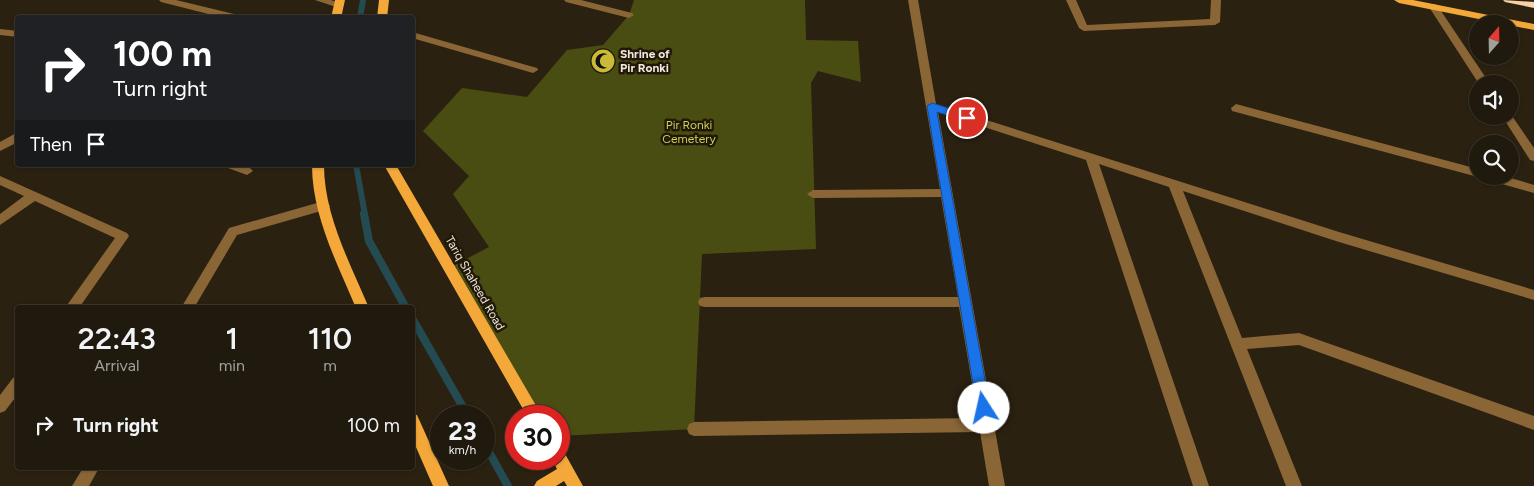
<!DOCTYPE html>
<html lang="en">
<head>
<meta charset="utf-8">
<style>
	:root { --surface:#20190d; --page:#282216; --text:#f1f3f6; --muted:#a2a09d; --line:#3d382e }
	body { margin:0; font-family:Figtree,sans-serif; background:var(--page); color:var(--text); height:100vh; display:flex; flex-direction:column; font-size:19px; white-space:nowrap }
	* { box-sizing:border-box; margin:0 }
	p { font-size:16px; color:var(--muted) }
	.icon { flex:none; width:28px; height:28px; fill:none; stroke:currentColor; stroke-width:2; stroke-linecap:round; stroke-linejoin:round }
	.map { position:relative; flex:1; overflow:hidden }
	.drawer { position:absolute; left:15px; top:305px; width:400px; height:165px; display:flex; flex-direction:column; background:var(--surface); border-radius:5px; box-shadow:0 1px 4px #0004,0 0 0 1px var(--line) }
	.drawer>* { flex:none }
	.guide { position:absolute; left:15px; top:15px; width:400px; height:152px; border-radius:5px; box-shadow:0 1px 4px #0004,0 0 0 1px var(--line); background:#202124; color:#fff; overflow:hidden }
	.needle { width:32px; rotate:20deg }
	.controls { position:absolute; left:1469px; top:15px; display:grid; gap:10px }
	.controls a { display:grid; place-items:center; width:50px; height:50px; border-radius:50%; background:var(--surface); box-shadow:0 1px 4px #0004,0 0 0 1px var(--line); font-size:25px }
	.speed { position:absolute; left:430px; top:405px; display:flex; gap:10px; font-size:25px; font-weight:700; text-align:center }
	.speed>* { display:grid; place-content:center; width:65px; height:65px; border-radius:50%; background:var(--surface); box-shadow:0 1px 4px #0004,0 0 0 1px var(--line); line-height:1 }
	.speed small { font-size:12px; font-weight:400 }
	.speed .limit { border:8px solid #d22; background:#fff; color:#111 }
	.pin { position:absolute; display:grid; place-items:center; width:42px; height:42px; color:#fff; margin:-21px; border:2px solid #fff; border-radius:50%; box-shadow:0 1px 5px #0007 }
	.me { position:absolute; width:55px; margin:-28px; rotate:350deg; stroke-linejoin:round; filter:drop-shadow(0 0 4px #0008) }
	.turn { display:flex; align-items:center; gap:18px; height:105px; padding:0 15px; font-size:22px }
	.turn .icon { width:65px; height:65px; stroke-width:2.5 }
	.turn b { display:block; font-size:35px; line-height:42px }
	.then { display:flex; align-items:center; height:48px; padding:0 15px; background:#0003; gap:10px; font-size:19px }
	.eta { display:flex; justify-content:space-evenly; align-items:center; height:85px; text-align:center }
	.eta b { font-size:30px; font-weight:600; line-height:35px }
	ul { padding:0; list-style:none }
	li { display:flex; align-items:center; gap:15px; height:70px; padding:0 15px }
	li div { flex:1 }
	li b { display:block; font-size:19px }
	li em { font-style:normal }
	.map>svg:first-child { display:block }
	.green { fill:#4a4d12 }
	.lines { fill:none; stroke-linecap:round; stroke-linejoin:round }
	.stream-far1 { stroke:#234b51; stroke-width:6 }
	.stream { stroke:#234b51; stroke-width:8 }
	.minor { fill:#8a6637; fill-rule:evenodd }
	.major { fill:#f4a839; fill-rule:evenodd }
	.highway { fill:#f5d1a5; fill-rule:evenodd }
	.route { fill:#1a73e8; stroke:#114b97 }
	.labels { text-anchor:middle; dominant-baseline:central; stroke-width:5; stroke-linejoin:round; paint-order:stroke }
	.poi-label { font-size:12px; font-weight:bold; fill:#f0e9df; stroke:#211808; text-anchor:start }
	.park-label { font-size:12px; fill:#cad258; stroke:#211808 }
	.street-label { font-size:12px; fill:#f0e9df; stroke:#211808 }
</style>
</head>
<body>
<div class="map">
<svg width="1534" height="486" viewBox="0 0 1534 486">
	<rect width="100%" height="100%" fill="#2b2111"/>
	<!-- green -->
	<path class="green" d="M 634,0 L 805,0 L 806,40 L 858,41 L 861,82 L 818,71 L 811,83 L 816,249 L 702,254 L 694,429 L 559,436 L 559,416 L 535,416 L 449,268 L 489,247 L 453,194 L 469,176 L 423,131 L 462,88 L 527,97 L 567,50 L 603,45 L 629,15 Z"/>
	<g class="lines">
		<!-- stream-far1 -->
		<path class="stream-far1" d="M 360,18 L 363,0
			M 356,165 L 365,215"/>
		<!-- stream -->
		<path class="stream" d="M 364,214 L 369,241 L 406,308
			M 412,318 L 468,416
			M 484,443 L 508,486"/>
		<!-- minor -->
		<path class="minor" d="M 159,0 L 176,0 L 234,14 L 236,16 L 224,18 L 161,2 Z
			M 315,0 L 331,0 L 344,5 L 339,8 Z
			M 564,0 L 581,0 L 632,13 L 634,15 L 629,18 L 566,2 Z
			M 908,0 L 918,0 L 936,104 L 1339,232 L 1534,290 L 1534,300 L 1339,242 L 1183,191 L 1242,338 L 1299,333 L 1534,416 L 1534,430 L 1299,345 L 1247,349 L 1302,486 L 1286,486 L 1169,187 L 1099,164 L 1209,486 L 1193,486 L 1086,160 L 938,112 L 1005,486 L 989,486 L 980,432 L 694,436 L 689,434 L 687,429 L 689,424 L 694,422 L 978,418 L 959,307 L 705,307 L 700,306 L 698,302 L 700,298 L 705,297 L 958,297 L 941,197 L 813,198 L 807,194 L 813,190 L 940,189 Z
			M 1066,0 L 1076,0 L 1087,25 L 1210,19 L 1211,0 L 1221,0 L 1220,22 L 1215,25 L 1084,31 L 1079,28 Z
			M 1434,4 L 1437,5 L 1490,84 L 1479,84 L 1429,7 Z
			M 0,29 L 18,31 L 18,37 L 0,35 Z
			M 412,32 L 537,68 L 538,70 L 533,73 L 412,38 Z
			M 1236,104 L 1478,169 L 1478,176 L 1481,176 L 1478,177 L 1232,111 L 1231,108 Z
			M 1510,113 L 1534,148 L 1534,161 L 1530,160 L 1502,116 L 1510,116 Z
			M 18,132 L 18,142 L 0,151 L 0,142 Z
			M 226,165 C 235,165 247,163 253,171 L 247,175 L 228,168 Z
			M 0,176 L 127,233 L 129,236 L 127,239 L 79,308 L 65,308 L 115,238 L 35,201 L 0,225 L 0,214 L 24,196 L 0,185 Z
			M 1482,176 L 1504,176 L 1534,185 L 1534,193 L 1484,179 Z
			M 324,201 L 328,203 L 330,206 L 328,209 L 237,235 L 194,308 L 181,308 L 229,228 Z
			M 18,376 L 18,394 L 5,411 L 0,413 L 0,395 L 13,378 Z
			M 83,468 L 99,468 L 89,486 L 72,486 Z"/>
		<!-- major -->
		<path class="major" d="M 335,0 L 345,0 L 341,18 L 331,18 Z
			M 379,0 L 389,0 L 387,18 L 377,18 Z
			M 1394,0 L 1413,0 L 1534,24 L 1534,30 L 1399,3 Z
			M 312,165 L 324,165 C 324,215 350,263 369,308 L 356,308 C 337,263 312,215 312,165 Z
			M 384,165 L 396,165 L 542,416 L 527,416 Z
			M 412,414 L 417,415 L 449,486 L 433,486 L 412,438 Z
			M 559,450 L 564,452 L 583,486 L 567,486 L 564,481 L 556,486 L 534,486 L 537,481 L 557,469 L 552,459 L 559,459 Z"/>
		<!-- highway -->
		<path class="highway" d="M 1503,0 L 1534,2 L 1534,8 L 1505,2 Z"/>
	</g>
	<!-- route -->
	<path class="route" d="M 932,103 L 970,115 L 972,118 L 967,121 L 937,112 L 990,408 L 988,412 L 984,413 L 979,412 L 977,408 L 927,106 Z"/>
	<!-- icons -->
	<defs>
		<symbol id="mosque-disc" viewBox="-11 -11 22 22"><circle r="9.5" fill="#cbba39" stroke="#211808"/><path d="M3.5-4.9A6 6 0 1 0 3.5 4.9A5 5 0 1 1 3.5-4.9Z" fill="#111"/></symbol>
	</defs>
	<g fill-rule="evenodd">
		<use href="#mosque-disc" x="589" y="47" width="28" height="28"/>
	</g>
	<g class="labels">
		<!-- poi labels -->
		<g class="poi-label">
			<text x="620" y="54">Shrine of<tspan x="620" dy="14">Pir Ronki</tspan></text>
		</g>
		<!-- park labels -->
		<g class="park-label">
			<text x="689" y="125">Pir Ronki<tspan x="689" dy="14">Cemetery</tspan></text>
		</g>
		<!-- street labels -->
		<g class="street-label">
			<text transform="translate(475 283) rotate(60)">Tariq Shaheed Road</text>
		</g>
	</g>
</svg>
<div class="controls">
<a><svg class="needle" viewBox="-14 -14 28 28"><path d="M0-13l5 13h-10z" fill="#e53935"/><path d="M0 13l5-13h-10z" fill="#a2a09d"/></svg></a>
<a><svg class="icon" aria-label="sound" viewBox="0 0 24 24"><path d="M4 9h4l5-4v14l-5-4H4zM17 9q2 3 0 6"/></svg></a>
<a><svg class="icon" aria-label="search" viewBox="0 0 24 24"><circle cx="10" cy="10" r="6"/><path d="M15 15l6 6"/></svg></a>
</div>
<div class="speed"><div>23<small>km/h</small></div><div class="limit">30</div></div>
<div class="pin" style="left:967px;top:118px;background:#d93025"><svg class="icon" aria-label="arrive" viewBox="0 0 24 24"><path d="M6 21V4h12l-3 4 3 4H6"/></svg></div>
<svg class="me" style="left:984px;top:408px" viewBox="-20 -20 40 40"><circle r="19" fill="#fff"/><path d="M0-13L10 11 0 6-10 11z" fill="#1a73e8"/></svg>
<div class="guide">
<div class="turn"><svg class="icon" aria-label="right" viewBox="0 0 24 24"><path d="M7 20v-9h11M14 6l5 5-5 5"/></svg><div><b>100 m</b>Turn right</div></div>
<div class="then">Then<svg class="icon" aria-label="arrive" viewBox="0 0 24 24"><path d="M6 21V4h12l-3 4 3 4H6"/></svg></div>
</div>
<section class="drawer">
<div class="eta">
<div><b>22:43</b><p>Arrival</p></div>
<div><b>1</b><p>min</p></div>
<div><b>110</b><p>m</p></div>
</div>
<ul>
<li><svg class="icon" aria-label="right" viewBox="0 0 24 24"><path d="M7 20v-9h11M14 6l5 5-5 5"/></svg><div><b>Turn right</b></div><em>100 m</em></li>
</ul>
</section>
</div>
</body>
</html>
